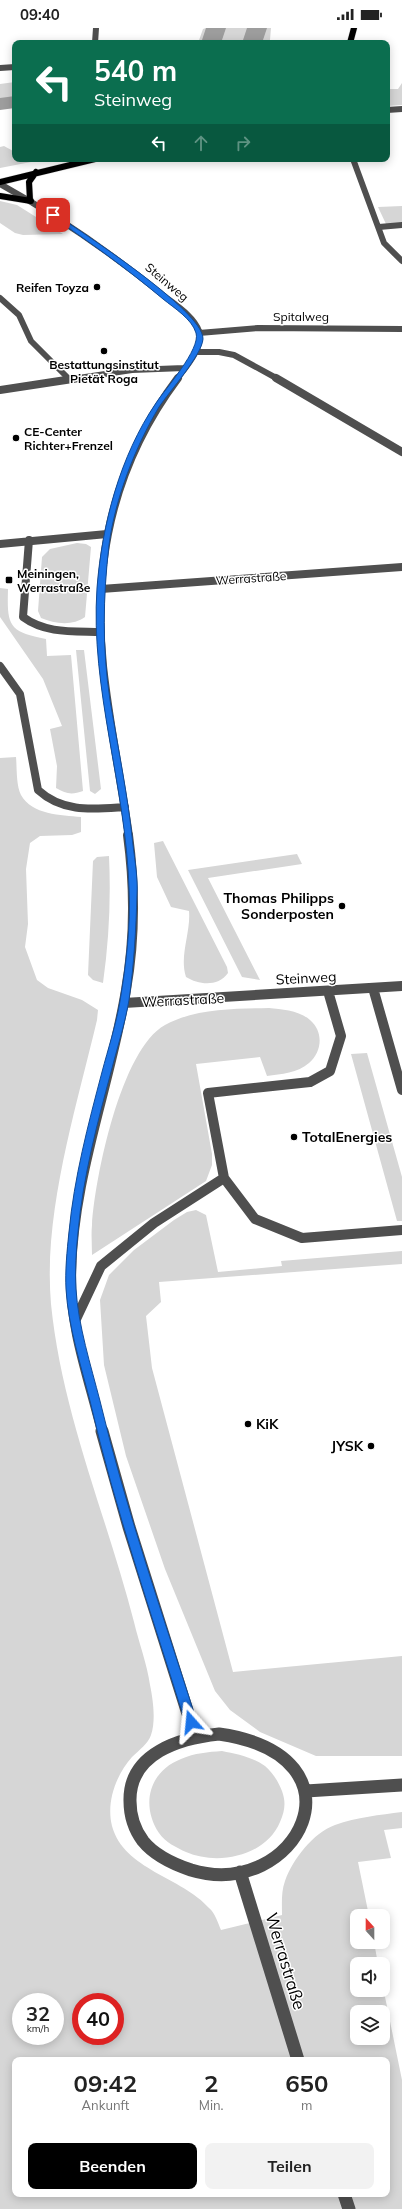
<!DOCTYPE html>
<html lang="de">
<head>
<meta charset="utf-8">
<style>
	:root { --surface:#fff; --page:#f2f2f2; --text:#222; --muted:#767676; --accent:#000 }
	body { margin:0; font-family:Mulish,sans-serif; background:var(--page); color:var(--text); height:100vh; display:flex; flex-direction:column; font-size:15px; white-space:nowrap }
	* { box-sizing:border-box; margin:0 }
	p { font-size:13px; color:var(--muted) }
	.icon { flex:none; width:22px; height:22px; fill:none; stroke:currentColor; stroke-width:2; stroke-linecap:round; stroke-linejoin:round }
	.map { position:relative; flex:1; overflow:hidden }
	.panel { position:absolute; left:12px; top:2029px; width:378px; height:140px; display:flex; flex-direction:column; background:var(--surface); border-radius:8px; box-shadow:0 2px 10px #0003 }
	.panel>* { flex:none }
	.top-card { position:absolute; left:12px; top:12px; width:378px; height:122px; border-radius:8px; box-shadow:0 2px 10px #0003; background:#0b6e4f; color:#fff; overflow:hidden }
	.needle { width:26px; rotate:339deg }
	.buttons { position:absolute; left:350px; top:1881px; display:grid; gap:8px }
	.buttons a { display:grid; place-items:center; width:40px; height:40px; border-radius:8px; background:var(--surface); box-shadow:0 2px 10px #0003; font-size:20px }
	.speed { position:absolute; left:12px; top:1965px; display:flex; gap:8px; font-size:20px; font-weight:700; text-align:center }
	.speed>* { display:grid; place-content:center; width:52px; height:52px; border-radius:50%; background:var(--surface); box-shadow:0 2px 10px #0003; line-height:1 }
	.speed small { font-size:10px; font-weight:400 }
	.speed .limit { border:6px solid #d22; background:#fff; color:#111 }
	.pin { position:absolute; display:grid; place-items:center; width:34px; height:34px; color:#fff; margin:-17px; border-radius:8px; box-shadow:0 2px 6px #0006 }
	.me { position:absolute; width:44px; margin:-22px; rotate:342deg; stroke-linejoin:round; filter:drop-shadow(0 0 3px #0008) }
	.turn { display:flex; align-items:center; gap:14px; height:84px; padding:0 16px; font-size:18px }
	.turn .icon { width:52px; height:52px; stroke-width:2.5 }
	.turn b { display:block; font-size:28px; line-height:34px }
	.lanes { display:flex; align-items:center; height:38px; padding:0 16px; background:#0003; justify-content:center; gap:20px; direction:ltr }
	.lanes .off { opacity:.35 }
	.eta { display:flex; justify-content:space-evenly; align-items:center; height:68px; text-align:center }
	.eta b { font-size:24px; font-weight:700; line-height:28px }
	.cta { display:flex; gap:8px; margin-top:auto; padding:8px 16px }
	.cta a { flex:1; height:46px; border-radius:8px; background:var(--accent); color:#fff; font-size:16px; font-weight:700; line-height:46px; text-align:center }
	.cta a+a { background:var(--page); color:var(--text) }
	.status { display:flex; justify-content:space-between; align-items:center; height:28px; padding:0 20px; background:var(--surface); direction:ltr }
	.status svg { height:11px; fill:currentColor }
	.map>svg:first-child { display:block }
	.green { fill:#d6d6d6; fill-rule:evenodd }
	.lines { fill:none; stroke-linecap:round; stroke-linejoin:round }
	.canal { fill:#9d9d9d; fill-rule:evenodd }
	.major-casing { stroke:#dbdbdb; stroke-width:7 }
	.minor-far3 { stroke:#4f4f4f; stroke-width:6 }
	.minor-far2 { stroke:#4f4f4f; stroke-width:8 }
	.minor-far1 { stroke:#4f4f4f; stroke-width:10 }
	.minor { stroke:#4f4f4f; stroke-width:13 }
	.major { stroke:#000; stroke-width:6 }
	.route { fill:#1a73e8; stroke:#114b97 }
	.poi-dot { fill:#000; stroke:#fff; stroke-width:1.5 }
	.labels { text-anchor:middle; dominant-baseline:central; stroke-width:3; stroke-linejoin:round; paint-order:stroke }
	.far-street-label { font-size:12px; fill:#000; stroke:#fff }
	.far-poi-label { font-size:12px; font-weight:bold; fill:#000; stroke:#fff; text-anchor:start }
	.poi-label { font-size:14px; font-weight:bold; fill:#000; stroke:#fff; text-anchor:end }
	.street-label { font-size:14px; fill:#000; stroke:#fff }
	.near-street-label { font-size:17px; fill:#000; stroke:#fff }
</style>
</head>
<body>
<div class="status"><b>09:40</b><svg viewBox="0 0 49 12"><path d="M0 12V9h3v3zM5 12V6h3v6zM10 12V3h3v9zM15 12V0h3v12zM26 1h20v11H26zM47 4h2v5h-2z"/></svg></div>
<div class="map">
<svg width="402" height="2181" viewBox="0 0 402 2181">
	<rect width="100%" height="100%" fill="#fff"/>
	<!-- green -->
	<path class="green" d="M 206,0 L 271,0 L 270,12 L 265,12 L 263,15 L 198,15 L 203,1 Z
		M 15,54 L 15,78 L 0,80 L 0,56 Z
		M 402,55 L 402,77 L 387,78 L 387,61 L 398,61 Z
		M 4,118 L 15,124 L 15,131 L 26,131 L 31,134 L 0,140 L 0,119 Z
		M 0,173 L 17,177 L 63,206 L 23,207 L 15,205 L 0,195 Z
		M 402,178 L 402,195 L 386,196 L 378,179 Z
		M 77,515 L 86,516 L 91,519 L 85,589 C 73,598 55,596 41,590 L 38,583 L 42,529 L 50,521 Z
		M 0,560 L 8,561 C 7,597 8,604 46,611 L 47,628 L 71,627 L 83,763 C 72,767 66,766 56,760 L 57,738 L 50,701 L 62,698 L 43,651 L 0,589 Z
		M 76,622 L 84,622 L 101,761 L 95,766 L 90,763 Z
		M 16,729 C 17,740 16,757 21,767 C 32,787 61,787 81,789 L 81,804 L 72,807 L 40,808 L 30,815 L 26,841 L 28,896 L 25,919 L 37,952 L 48,960 L 82,972 L 98,982 L 97,992 C 76,1081 43,1185 51,1276 C 62,1386 107,1489 134,1594 C 139,1615 147,1636 150,1657 C 153,1671 156,1693 151,1707 C 148,1716 139,1722 132,1729 C 116,1747 106,1774 112,1798 C 124,1842 182,1849 209,1880 C 215,1885 218,1895 221,1902 L 282,1887 C 282,1876 281,1864 285,1853 C 293,1831 313,1805 335,1797 C 357,1789 380,1787 402,1784 L 402,1800 L 384,1802 L 391,1830 L 358,1834 L 369,1888 L 357,1888 L 357,1914 L 374,1914 L 378,1936 L 357,1936 L 357,1962 L 383,1962 L 383,1959 L 402,2052 L 402,2181 L 0,2181 L 0,730 ZM 21,1974 L 55,1974 L 55,2008 L 21,2008 ZM 81,1974 L 115,1974 L 115,2008 L 81,2008 ZM 357,1984 L 383,1984 L 383,2010 L 357,2010 ZM 15,2032 L 387,2032 L 387,2166 L 15,2166 Z
		M 163,813 L 227,939 L 228,945 C 218,959 199,957 186,949 C 179,928 191,904 189,883 L 171,879 L 157,849 L 154,815 Z
		M 297,826 L 302,836 L 208,850 L 260,952 L 242,949 L 188,842 Z
		M 109,828 C 111,871 109,912 103,955 L 93,952 L 88,947 L 93,833 L 97,829 Z
		M 269,980 C 282,981 300,983 310,992 C 324,1004 322,1024 309,1035 C 298,1045 281,1046 267,1048 L 260,1029 L 196,1036 L 212,1126 L 212,1137 L 206,1153 L 92,1227 C 92,1217 91,1207 92,1197 C 95,1149 121,1021 165,997 C 196,980 235,981 269,980 Z
		M 367,1025 L 402,1149 L 402,1193 L 397,1193 L 351,1026 Z
		M 196,1182 L 206,1187 L 218,1244 L 282,1238 L 281,1233 L 402,1223 L 402,1236 L 159,1254 L 161,1274 L 146,1288 L 152,1340 L 233,1644 L 402,1628 L 402,1728 L 316,1728 L 260,1704 L 230,1682 L 215,1663 L 165,1541 L 126,1428 L 104,1337 L 100,1272 L 109,1247 L 134,1222 L 174,1192 L 187,1184 Z
		M 222,1723 C 237,1726 252,1729 265,1738 C 273,1745 278,1753 282,1763 C 286,1774 285,1783 280,1794 C 266,1828 218,1838 186,1824 C 177,1820 165,1814 159,1805 C 141,1778 148,1744 181,1731 C 195,1725 208,1724 222,1723 Z"/>
	<g class="lines">
		<!-- canal -->
		<path class="canal" d="M 206,0 L 226,0 L 221,15 L 201,15 Z
			M 247,0 L 267,0 L 262,15 L 242,15 Z
			M 15,68 L 15,80 L 0,82 L 0,70 Z"/>
		<defs>
			<path id="major" d="M 350,15 L 354,0
				M 0,154 L 95,131
				M 0,168 L 31,173
				M 30,172 L 29,154 L 36,144"/>
		</defs>
		<!-- major casing -->
		<use href="#major" class="major-casing"/>
		<!-- minor-far3 -->
		<path class="minor-far3" d="M 95,15 L 96,0
			M 0,40 L 15,39
			M 387,82 L 402,81
			M 353,131 L 384,215 L 402,233
			M 0,156 C 58,188 111,225 163,267 C 174,276 194,288 199,303 C 204,319 186,339 177,351
			M 379,199 L 402,197
			M 0,270 L 19,287 L 31,313 L 69,351
			M 199,305 L 258,300 L 402,301
			M 195,324 L 219,324 L 234,327 L 278,351
			M 72,351 L 132,342 L 184,340"/>
		<!-- minor-far2 -->
		<path class="minor-far2" d="M 276,350 L 402,424
			M 0,362 L 79,350
			M 29,512 L 23,589 C 46,606 74,603 101,604
			M 0,516 L 107,506
			M 101,561 L 402,539
			M 0,638 L 20,666 L 38,762 C 63,785 93,781 125,779
			M 129,808 C 121,751 109,695 103,638 C 92,532 114,435 178,350"/>
		<!-- minor-far1 -->
		<path class="minor-far1" d="M 373,960 L 402,1062
			M 328,963 L 341,1008 L 330,1043 L 310,1054 L 208,1065 L 224,1150 L 255,1191 L 302,1210 L 402,1202
			M 124,975 L 402,958
			M 76,1291 L 101,1238 L 154,1195 L 224,1150
			M 102,1404 C 90,1354 70,1301 71,1249 C 72,1150 110,1059 126,962 C 135,911 135,859 128,807"/>
		<!-- minor -->
		<path class="minor" d="M 102,1403 L 129,1499 L 195,1708
			M 219,1706 C 372,1728 297,1874 191,1842 C 173,1836 155,1828 143,1813 C 134,1801 130,1788 130,1773 C 129,1725 180,1710 219,1706 Z
			M 306,1763 L 402,1757
			M 240,1844 L 298,2032
			M 344,2166 L 349,2181"/>
		<!-- major -->
		<use href="#major" class="major"/>
	</g>
	<!-- route -->
	<path class="route" d="M 51,186 L 55,186 C 80,203 204,283 203,311 C 202,327 169,364 159,379 C 135,419 115,471 109,517 C 103,569 102,620 110,672 C 118,720 128,768 133,817 C 135,834 138,850 137,866 C 136,901 134,937 129,972 C 125,996 117,1020 111,1044 C 97,1096 83,1149 78,1204 C 76,1222 75,1243 76,1261 C 78,1297 91,1338 100,1373 C 126,1482 163,1587 197,1694 L 191,1698 L 185,1694 C 152,1587 115,1482 90,1373 C 81,1338 68,1297 66,1261 C 65,1243 67,1223 69,1204 C 74,1150 88,1097 102,1044 C 108,1021 116,997 120,973 C 126,937 131,897 129,860 C 126,759 90,661 97,560 C 102,496 120,428 156,375 C 165,361 201,321 196,305 C 192,291 174,280 163,271 C 126,240 91,215 51,188 Z"/>
	<!-- markers -->
	<g class="poi-dot">
		<circle cx="97" cy="259" r="4"/>
		<circle cx="104" cy="323" r="4"/>
		<circle cx="16" cy="410" r="4"/>
		<rect x="5" y="548" width="8" height="8" rx="2"/>
		<circle cx="342" cy="878" r="4"/>
		<circle cx="294" cy="1109" r="4"/>
		<circle cx="248" cy="1396" r="4"/>
		<circle cx="371" cy="1418" r="4"/>
	</g>
	<g class="labels">
		<!-- far-street labels -->
		<g class="far-street-label">
			<text transform="translate(167 254) rotate(40)">Steinweg</text>
			<text x="301" y="288">Spitalweg</text>
			<text transform="translate(251 550) rotate(-4)">Werrastraße</text>
		</g>
		<!-- far-poi labels -->
		<g class="far-poi-label">
			<text x="89" y="259" text-anchor="end">Reifen Toyza</text>
			<text x="104" y="336" text-anchor="middle">Bestattungsinstitut<tspan x="104" dy="14">Pietät Roga</tspan></text>
			<text x="24" y="403">CE-Center<tspan x="24" dy="14">Richter+Frenzel</tspan></text>
			<text x="17" y="545">Meiningen,<tspan x="17" dy="14">Werrastraße</tspan></text>
		</g>
		<!-- poi labels -->
		<g class="poi-label">
			<text x="334" y="870">Thomas Philipps<tspan x="334" dy="16">Sonderposten</tspan></text>
			<text x="302" y="1109" text-anchor="start">TotalEnergies</text>
			<text x="256" y="1396" text-anchor="start">KiK</text>
			<text x="363" y="1418">JYSK</text>
		</g>
		<!-- street labels -->
		<g class="street-label">
			<text transform="translate(306 950) rotate(-3)">Steinweg</text>
			<text transform="translate(183 972) rotate(-3)">Werrastraße</text>
		</g>
		<!-- near-street labels -->
		<g class="near-street-label">
			<text transform="translate(286 1933) rotate(73)">Werrastraße</text>
		</g>
	</g>
</svg>
<div class="buttons">
<a><svg class="needle" viewBox="-14 -14 28 28"><path d="M0-13l5 13h-10z" fill="#e53935"/><path d="M0 13l5-13h-10z" fill="#767676"/></svg></a>
<a><svg class="icon" aria-label="sound" viewBox="0 0 24 24"><path d="M4 9h4l5-4v14l-5-4H4zM17 9q2 3 0 6"/></svg></a>
<a><svg class="icon" aria-label="layers" viewBox="0 0 24 24"><path d="M12 4l9 5-9 5-9-5zM3 14l9 5 9-5"/></svg></a>
</div>
<div class="speed"><div>32<small>km/h</small></div><div class="limit">40</div></div>
<div class="pin" style="left:53px;top:187px;background:#d93025"><svg class="icon" aria-label="arrive" viewBox="0 0 24 24"><path d="M6 21V4h12l-3 4 3 4H6"/></svg></div>
<svg class="me" style="left:191px;top:1694px" viewBox="-20 -20 40 40"><path d="M0-17L14 15 0 8-14 15z" fill="#1a73e8" stroke="#fff" stroke-width="4"/></svg>
<div class="top-card">
<div class="turn"><svg class="icon" aria-label="left" viewBox="0 0 24 24"><path d="M17 20v-9H6M10 6l-5 5 5 5"/></svg><div><b>540 m</b>Steinweg</div></div>
<div class="lanes"><svg class="icon" aria-label="left" viewBox="0 0 24 24"><path d="M17 20v-9H6M10 6l-5 5 5 5"/></svg><svg class="icon off" aria-label="ahead" viewBox="0 0 24 24"><path d="M12 20V5M6 11l6-6 6 6"/></svg><svg class="icon off" aria-label="right" viewBox="0 0 24 24"><path d="M7 20v-9h11M14 6l5 5-5 5"/></svg></div>
</div>
<section class="panel">
<div class="eta">
<div><b>09:42</b><p>Ankunft</p></div>
<div><b>2</b><p>Min.</p></div>
<div><b>650</b><p>m</p></div>
</div>
<div class="cta"><a>Beenden</a><a>Teilen</a></div>
</section>
</div>
</body>
</html>
